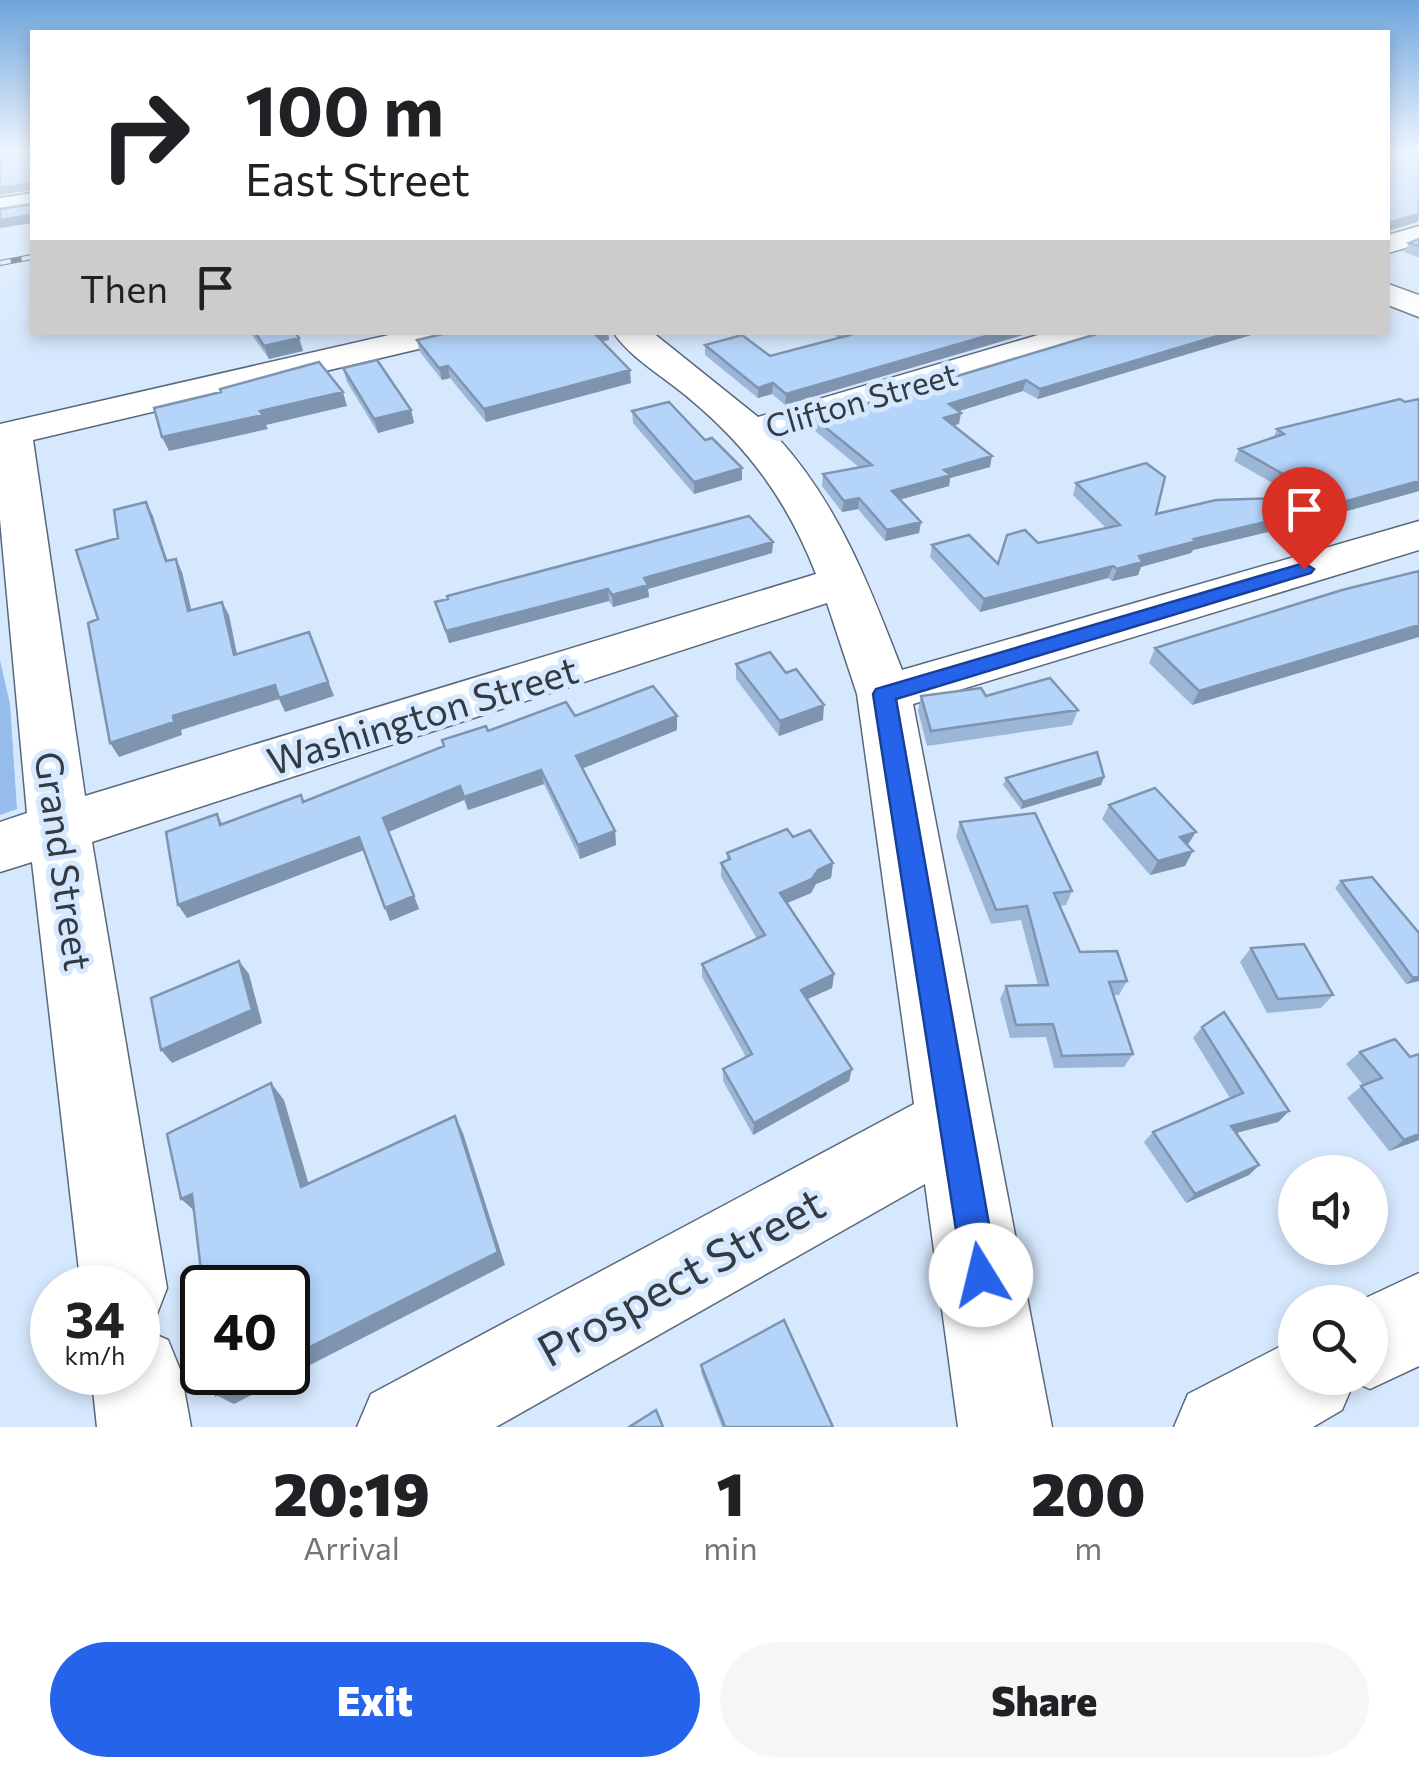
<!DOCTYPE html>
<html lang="en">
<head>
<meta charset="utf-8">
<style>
	:root { --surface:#fff; --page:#f6f6f6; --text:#202124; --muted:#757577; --accent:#2563eb }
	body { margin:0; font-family:Commissioner,sans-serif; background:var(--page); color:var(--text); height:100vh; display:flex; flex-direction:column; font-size:38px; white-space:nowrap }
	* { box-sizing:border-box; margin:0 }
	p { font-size:32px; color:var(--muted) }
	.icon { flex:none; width:55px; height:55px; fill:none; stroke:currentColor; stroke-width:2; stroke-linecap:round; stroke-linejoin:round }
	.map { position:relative; height:1427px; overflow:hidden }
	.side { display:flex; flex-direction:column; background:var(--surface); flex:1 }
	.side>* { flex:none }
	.top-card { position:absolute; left:30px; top:30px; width:1360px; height:305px; border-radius:0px; box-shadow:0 5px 15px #0003; background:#fff; color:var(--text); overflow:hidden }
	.buttons { position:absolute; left:1278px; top:1155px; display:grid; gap:20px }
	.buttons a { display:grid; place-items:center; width:110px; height:110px; border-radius:50%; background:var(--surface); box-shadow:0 5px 15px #0003; font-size:50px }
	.speed { position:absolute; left:30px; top:1265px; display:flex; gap:20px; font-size:50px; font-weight:700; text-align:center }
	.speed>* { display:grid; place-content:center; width:130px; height:130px; border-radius:50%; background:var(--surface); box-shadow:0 5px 15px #0003; line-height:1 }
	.speed small { font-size:25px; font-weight:400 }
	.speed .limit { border:5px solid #111; border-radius:15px; background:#fff; color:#111 }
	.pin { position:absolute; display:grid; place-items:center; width:85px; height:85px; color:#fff; margin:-102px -42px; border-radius:50% 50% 50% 0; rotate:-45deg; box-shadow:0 0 10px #0007 }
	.pin .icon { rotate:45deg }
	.me { position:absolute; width:110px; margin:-55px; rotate:351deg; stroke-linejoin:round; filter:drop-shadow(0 0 8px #0008) }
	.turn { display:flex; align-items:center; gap:35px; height:210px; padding:0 50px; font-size:45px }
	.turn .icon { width:130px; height:130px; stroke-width:2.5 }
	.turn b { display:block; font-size:70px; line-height:85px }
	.then { display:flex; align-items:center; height:95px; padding:0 50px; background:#0003; gap:20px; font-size:38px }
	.eta { display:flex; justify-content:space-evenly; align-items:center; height:170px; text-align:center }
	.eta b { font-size:60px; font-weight:800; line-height:70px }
	.primary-button { display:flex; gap:20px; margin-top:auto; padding:20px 50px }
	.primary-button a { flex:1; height:115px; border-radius:60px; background:var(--accent); color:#fff; font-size:40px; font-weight:800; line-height:115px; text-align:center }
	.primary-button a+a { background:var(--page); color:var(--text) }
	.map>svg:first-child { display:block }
	.green { fill:#95bcea }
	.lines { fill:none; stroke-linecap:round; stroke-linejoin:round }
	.minor-casing { stroke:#59687b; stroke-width:3 }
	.major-casing { stroke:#59687b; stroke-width:3 }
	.minor { fill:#fff; fill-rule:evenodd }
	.major { fill:#fff; fill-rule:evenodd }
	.rail-casing { stroke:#4e5761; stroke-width:6 }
	.rail { stroke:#d6e8fd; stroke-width:4; stroke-dasharray:11; stroke-linecap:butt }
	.wall { fill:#9bb6d7 }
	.shaded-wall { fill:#7e94af }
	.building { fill:#b4d4fa; stroke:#7e94af; stroke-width:2.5 }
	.route { fill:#2563eb; stroke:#184099; stroke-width:2.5 }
	.labels { text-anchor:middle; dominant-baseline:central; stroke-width:10; stroke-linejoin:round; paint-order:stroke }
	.far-street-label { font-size:32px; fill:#333a42; stroke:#d6e8fd }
	.street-label { font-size:38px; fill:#333a42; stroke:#d6e8fd }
	.near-street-label { font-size:45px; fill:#333a42; stroke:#d6e8fd }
</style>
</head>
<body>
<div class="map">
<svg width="1419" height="1427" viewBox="0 0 1419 1427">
	<rect width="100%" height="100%" fill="#d6e8fd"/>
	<!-- green -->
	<path class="green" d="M 0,660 L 10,704 L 17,809 L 0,815 Z"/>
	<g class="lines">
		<defs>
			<path id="minor" d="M 1419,226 L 1419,244 L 1388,253 L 1388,235 Z
				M 1388,284 L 1419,295 L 1419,317 L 1388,305 Z
				M 402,332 L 466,332 L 461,339 L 33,440 L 85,796 L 816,574 C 788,502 749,448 690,399 C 666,378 631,359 613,332 L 652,332 L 758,417 L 1048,332 L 1104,332 L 1099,339 L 777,437 C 838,503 870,587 902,670 L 1419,521 L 1419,550 L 913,704 L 1052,1427 L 958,1427 L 925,1184 L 496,1427 L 357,1427 L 371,1394 L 914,1104 L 857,694 L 827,603 L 92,842 L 167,1288 L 155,1319 L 138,1326 L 138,1288 L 81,1288 L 32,862 L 0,872 L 0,822 L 27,813 L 0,519 L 0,424 Z
				M 1419,1273 L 1419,1366 L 1370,1389 L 1354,1382 L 1342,1410 L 1313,1427 L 1174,1427 L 1188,1394 L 1295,1339 L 1295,1378 L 1370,1378 L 1370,1302 L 1357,1302 Z
				M 138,1327 L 168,1340 L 181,1372 L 191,1427 L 97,1427 L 91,1372 L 138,1372 Z"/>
			<path id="major" d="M 32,193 L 32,209 L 0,214 L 0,198 Z"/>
		</defs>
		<!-- minor casing -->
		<use href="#minor" class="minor-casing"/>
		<!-- major casing -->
		<use href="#major" class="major-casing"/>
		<!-- minor -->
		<use href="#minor" class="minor"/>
		<!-- major -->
		<use href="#major" class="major"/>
		<defs>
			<path id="rail" d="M 0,263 L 32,257"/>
		</defs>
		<!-- rail casing -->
		<use href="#rail" class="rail-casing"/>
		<!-- rail -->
		<use href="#rail" class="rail"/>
	</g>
	<!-- wall -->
	<path class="wall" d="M 1419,239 L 1419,258 L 1404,252 L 1409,243 Z
		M 250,332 L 295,332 L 299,338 L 303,351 L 269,359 Z
		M 451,332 L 608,332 L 609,340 L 602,341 L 631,383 L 486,422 L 450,378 L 442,380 L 420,352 L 417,340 Z
		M 831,332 L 1033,332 L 785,405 L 772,394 L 758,398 L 705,355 L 705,345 L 770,356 L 838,338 Z
		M 1103,332 L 1261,332 L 1038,399 L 1023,391 L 959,411 L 959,424 L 954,425 L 990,467 L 950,478 L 949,486 L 900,500 L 921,522 L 919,533 L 885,541 L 858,509 L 842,512 L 822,486 L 823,474 L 860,468 L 814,430 L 815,419 Z
		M 343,368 L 411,410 L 414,423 L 378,433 L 347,382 Z
		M 1419,399 L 1419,491 L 1329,516 L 1315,508 L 1315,510 L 1309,522 L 1193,550 L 1191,553 L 1141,567 L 1138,575 L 1112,581 L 1108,578 L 980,612 L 930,557 L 932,545 L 998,564 L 1038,543 L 1106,528 L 1073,495 L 1076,483 L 1156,514 L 1297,497 L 1234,461 L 1239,449 L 1274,437 L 1277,429 Z
		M 632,411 L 742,468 L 742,480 L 694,494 L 633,423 Z
		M 773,542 L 772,553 L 648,589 L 649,597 L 613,607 L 609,601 L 449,643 L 435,602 Z
		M 1419,571 L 1192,705 L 1149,663 L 1155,648 Z
		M 736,664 L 823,720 L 779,736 L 736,679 Z
		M 921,696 L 986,696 L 1078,710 L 1072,725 L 927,746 L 918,711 Z
		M 575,716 L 677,730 L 582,769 L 615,831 L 616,845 L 580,859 L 544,784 L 468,810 L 464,800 L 389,832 L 419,909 L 390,921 L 364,850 L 187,918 L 217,814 L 223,824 L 304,802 L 488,731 Z
		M 1104,777 L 1101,785 L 1021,809 L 1003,785 L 1006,778 Z
		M 1109,805 L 1188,845 L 1185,866 L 1150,875 L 1102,819 Z
		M 960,822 L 1072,891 L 1066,905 L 1060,906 L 1080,952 L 1127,981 L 1119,995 L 1113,995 L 1133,1054 L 1124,1067 L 1054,1068 L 1046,1037 L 1010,1038 L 1000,999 L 1006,986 L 1038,985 L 1021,920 L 991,924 L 956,836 Z
		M 793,837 L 833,863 L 831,878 L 816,884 L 811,893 L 787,903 L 834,974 L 832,988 L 807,999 L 849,1081 L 753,1135 L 723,1081 L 723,1069 L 746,1057 L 702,977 L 702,964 L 757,939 L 721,877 L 721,863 L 727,860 L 727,853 Z
		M 1341,881 L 1419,933 L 1419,981 L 1406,984 L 1335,888 Z
		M 1251,948 L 1333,995 L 1321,1008 L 1267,1013 L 1240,962 Z
		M 1202,1027 L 1289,1111 L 1278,1122 L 1236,1133 L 1259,1165 L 1249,1175 L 1186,1203 L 1144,1142 L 1153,1132 L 1230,1098 L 1193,1038 Z
		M 1395,1039 L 1419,1140 L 1389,1151 L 1347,1098 L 1363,1085 L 1346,1064 L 1360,1052 Z
		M 701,1365 L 833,1427 L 722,1427 L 701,1372 Z"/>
	<!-- shaded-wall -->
	<path class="shaded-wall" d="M 31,183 L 32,190 L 0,195 L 0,188 Z
		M 1419,214 L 1418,222 L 1388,231 L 1391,222 Z
		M 32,215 L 32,223 L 0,228 L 0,220 Z
		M 592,332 L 608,332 L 609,340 L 593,343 Z
		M 1000,332 L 1033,332 L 785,405 L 786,394 Z
		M 1231,332 L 1261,332 L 1038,399 L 1040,389 Z
		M 299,338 L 303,351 L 269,359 L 264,346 Z
		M 448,366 L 450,378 L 442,380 L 439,368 Z
		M 630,370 L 631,383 L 486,422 L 484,409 Z
		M 1026,380 L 1023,391 L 947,415 L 949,404 Z
		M 773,383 L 772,394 L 758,398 L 758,388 Z
		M 343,392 L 347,406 L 266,425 L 268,429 L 169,451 L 162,437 L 260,411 Z
		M 411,410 L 414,423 L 378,433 L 374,419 Z
		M 961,413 L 959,424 L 942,429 L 944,418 Z
		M 992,456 L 990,467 L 950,478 L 949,486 L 890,502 L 892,491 L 944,470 Z
		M 742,468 L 742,480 L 694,494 L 694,482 Z
		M 1419,481 L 1419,491 L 1329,516 L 1336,504 Z
		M 859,498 L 858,509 L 842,512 L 844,501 Z
		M 146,502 L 153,516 L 172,575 L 166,561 Z
		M 1315,510 L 1309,522 L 1193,550 L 1191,553 L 1141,567 L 1138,575 L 1112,581 L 1117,569 L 1139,556 L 1194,539 Z
		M 921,522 L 919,533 L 885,541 L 887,530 Z
		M 773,542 L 772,553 L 648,589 L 649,597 L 613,607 L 612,595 L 644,578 Z
		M 176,559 L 182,572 L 195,624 L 188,611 Z
		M 1113,566 L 1108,578 L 980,612 L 984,599 Z
		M 608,589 L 609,601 L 449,643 L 446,631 Z
		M 222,602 L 229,615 L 240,669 L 234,655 Z
		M 1419,625 L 1419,637 L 1192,705 L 1199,691 Z
		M 309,632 L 334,696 L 285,712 L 279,699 L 181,730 L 182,735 L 119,757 L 110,743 L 173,716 Z
		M 824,705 L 823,720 L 779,736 L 780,721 Z
		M 677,716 L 677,730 L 578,770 L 576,756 Z
		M 541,770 L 544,784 L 468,810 L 464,797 Z
		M 1104,777 L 1101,785 L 1021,809 L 1023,802 Z
		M 460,786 L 464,800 L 388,832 L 383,818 Z
		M 615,831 L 616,845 L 580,859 L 578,845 Z
		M 1196,832 L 1187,846 L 1180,837 Z
		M 359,837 L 364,850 L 187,918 L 178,905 Z
		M 1193,851 L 1185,866 L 1150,875 L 1158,861 Z
		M 833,863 L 831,878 L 816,884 L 811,893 L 778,907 L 780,893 L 818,870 Z
		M 414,896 L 419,909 L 390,921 L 385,908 Z
		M 239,961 L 249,974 L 262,1023 L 172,1063 L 161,1050 Z
		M 834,974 L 832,988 L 799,1003 L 801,990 Z
		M 1419,976 L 1419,981 L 1406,984 L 1413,978 Z
		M 852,1069 L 849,1081 L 753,1135 L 754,1123 Z
		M 271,1083 L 284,1100 L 314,1202 L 301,1187 Z
		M 1289,1111 L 1278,1122 L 1221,1137 L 1231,1126 Z
		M 455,1116 L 463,1133 L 505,1265 L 234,1404 L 216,1395 L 260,1372 L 288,1372 L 288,1358 Z
		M 1419,1134 L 1419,1140 L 1389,1151 L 1404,1140 Z
		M 1259,1165 L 1249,1175 L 1186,1203 L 1195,1194 Z
		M 192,1194 L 198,1214 L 181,1199 Z"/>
	<!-- building -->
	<path class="building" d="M 0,150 L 32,150 L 32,215 L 0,220 L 0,209 L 32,204 L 31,183 L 0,188 Z
		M 1388,150 L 1419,150 L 1419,214 L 1391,222 L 1389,235 Z
		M 1419,239 L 1419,246 L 1409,243 Z
		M 255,332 L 295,332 L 299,338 L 264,346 Z
		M 451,332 L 593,332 L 630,370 L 484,409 L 448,366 L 439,368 L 417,340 Z
		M 846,332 L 1000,332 L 786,394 L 773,383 L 758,388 L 705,345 L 742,335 L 770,356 L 850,335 Z
		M 1103,332 L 1231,332 L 1040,389 L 1026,380 L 949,404 L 961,413 L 944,418 L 992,456 L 944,470 L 951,475 L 892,491 L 921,522 L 887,530 L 859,498 L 844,501 L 823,474 L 872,465 L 815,419 Z
		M 377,360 L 411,410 L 374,419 L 343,368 Z
		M 319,362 L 343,392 L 260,411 L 263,415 L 162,437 L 154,408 L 221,392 L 220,389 Z
		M 1400,399 L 1405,402 L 1419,399 L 1419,481 L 1336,504 L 1239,449 L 1284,434 L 1277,429 Z
		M 669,402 L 705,440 L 712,438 L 742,468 L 694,482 L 632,411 Z
		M 1146,463 L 1165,477 L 1156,514 L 1216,500 L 1313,497 L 1315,510 L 1194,539 L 1197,541 L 1139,556 L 1142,562 L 1117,569 L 1113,566 L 984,599 L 932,545 L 969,535 L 998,564 L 1007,535 L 1025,530 L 1038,543 L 1120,525 L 1076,483 Z
		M 146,502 L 166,561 L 176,559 L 188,611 L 222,602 L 234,655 L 309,632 L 328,682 L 279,698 L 275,685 L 173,716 L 174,722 L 110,743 L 88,623 L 98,619 L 76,550 L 118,538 L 114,510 Z
		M 749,516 L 773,542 L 644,578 L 648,585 L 612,595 L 608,589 L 446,631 L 435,602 L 448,599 L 447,596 Z
		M 1419,571 L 1419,625 L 1199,691 L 1155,648 L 1342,590 Z
		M 770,652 L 786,673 L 796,669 L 824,705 L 780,721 L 736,664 Z
		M 1050,678 L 1078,710 L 931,731 L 921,696 L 981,688 L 986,696 Z
		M 653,686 L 677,716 L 576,756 L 615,831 L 578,845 L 541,770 L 464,797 L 460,786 L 383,818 L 414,896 L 385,908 L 359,837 L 178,905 L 166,832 L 217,814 L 220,825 L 301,795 L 303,802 L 444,746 L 442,740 L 486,726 L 488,731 L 566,702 L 575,716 Z
		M 1097,752 L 1104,777 L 1023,802 L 1006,778 Z
		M 1155,788 L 1196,832 L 1180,837 L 1193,851 L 1158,861 L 1109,805 Z
		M 1035,813 L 1072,891 L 1054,893 L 1080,952 L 1117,951 L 1127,981 L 1109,982 L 1133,1054 L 1062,1056 L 1053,1024 L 1016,1025 L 1006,986 L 1048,985 L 1027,906 L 996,910 L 960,822 Z
		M 787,829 L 793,837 L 810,830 L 833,863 L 818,870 L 812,879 L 780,893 L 834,974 L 801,990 L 852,1069 L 754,1123 L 723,1069 L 752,1054 L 702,964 L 765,935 L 721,863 L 730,859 L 727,853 Z
		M 1372,877 L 1419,933 L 1419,976 L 1413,978 L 1341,881 Z
		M 1304,944 L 1333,995 L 1278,999 L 1251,948 Z
		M 239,961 L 252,1010 L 161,1050 L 151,998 Z
		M 1224,1012 L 1289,1111 L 1231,1126 L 1259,1165 L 1195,1194 L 1153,1132 L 1243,1093 L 1202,1027 Z
		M 1395,1039 L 1410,1057 L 1419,1054 L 1419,1134 L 1404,1140 L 1361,1086 L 1382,1078 L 1360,1052 Z
		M 271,1083 L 301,1187 L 455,1116 L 498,1252 L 288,1358 L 288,1288 L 203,1288 L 192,1194 L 181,1199 L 167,1134 Z
		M 784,1320 L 833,1427 L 725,1427 L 701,1365 Z
		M 213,1372 L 260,1372 L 216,1395 Z
		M 656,1410 L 663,1427 L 629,1427 Z"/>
	<!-- sky -->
	<linearGradient id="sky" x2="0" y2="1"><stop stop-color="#6fa5dc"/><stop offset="0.43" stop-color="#edf5fe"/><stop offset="1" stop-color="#edf5fe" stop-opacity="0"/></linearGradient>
	<rect width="1419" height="350" fill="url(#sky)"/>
	<!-- route -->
	<path class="route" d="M 1304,563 L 1314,569 L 1311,573 L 896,699 L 998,1275 L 993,1288 L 981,1293 L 968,1288 L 963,1275 L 873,694 L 876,689 Z"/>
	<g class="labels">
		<!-- far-street labels -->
		<g class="far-street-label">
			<text transform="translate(861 399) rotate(-16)">Clifton Street</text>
		</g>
		<!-- street labels -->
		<g class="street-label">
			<text transform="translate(422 714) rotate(-17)">Washington Street</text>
			<text transform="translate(65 861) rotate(82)">Grand Street</text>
		</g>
		<!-- near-street labels -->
		<g class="near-street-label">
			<text transform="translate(680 1275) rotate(-29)">Prospect Street</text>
		</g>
	</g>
</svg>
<div class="buttons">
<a><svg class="icon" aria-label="sound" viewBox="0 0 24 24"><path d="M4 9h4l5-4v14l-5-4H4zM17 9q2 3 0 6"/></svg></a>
<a><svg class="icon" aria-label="search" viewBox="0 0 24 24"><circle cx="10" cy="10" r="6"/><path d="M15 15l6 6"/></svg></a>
</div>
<div class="speed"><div>34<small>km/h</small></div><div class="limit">40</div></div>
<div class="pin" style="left:1304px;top:569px;background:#d93025"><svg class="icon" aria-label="arrive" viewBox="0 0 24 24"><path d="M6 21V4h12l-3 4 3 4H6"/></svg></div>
<svg class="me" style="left:981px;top:1275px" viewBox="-20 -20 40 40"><circle r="19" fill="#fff"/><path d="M0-13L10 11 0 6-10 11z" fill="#2563eb"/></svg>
<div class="top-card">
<div class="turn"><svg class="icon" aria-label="right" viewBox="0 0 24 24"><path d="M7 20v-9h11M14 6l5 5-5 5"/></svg><div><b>100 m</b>East Street</div></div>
<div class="then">Then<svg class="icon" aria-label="arrive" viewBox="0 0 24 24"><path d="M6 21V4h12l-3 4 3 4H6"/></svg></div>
</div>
</div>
<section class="side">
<div class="eta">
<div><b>20:19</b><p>Arrival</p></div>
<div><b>1</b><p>min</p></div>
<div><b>200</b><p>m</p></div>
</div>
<div class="primary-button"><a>Exit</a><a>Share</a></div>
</section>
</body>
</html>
